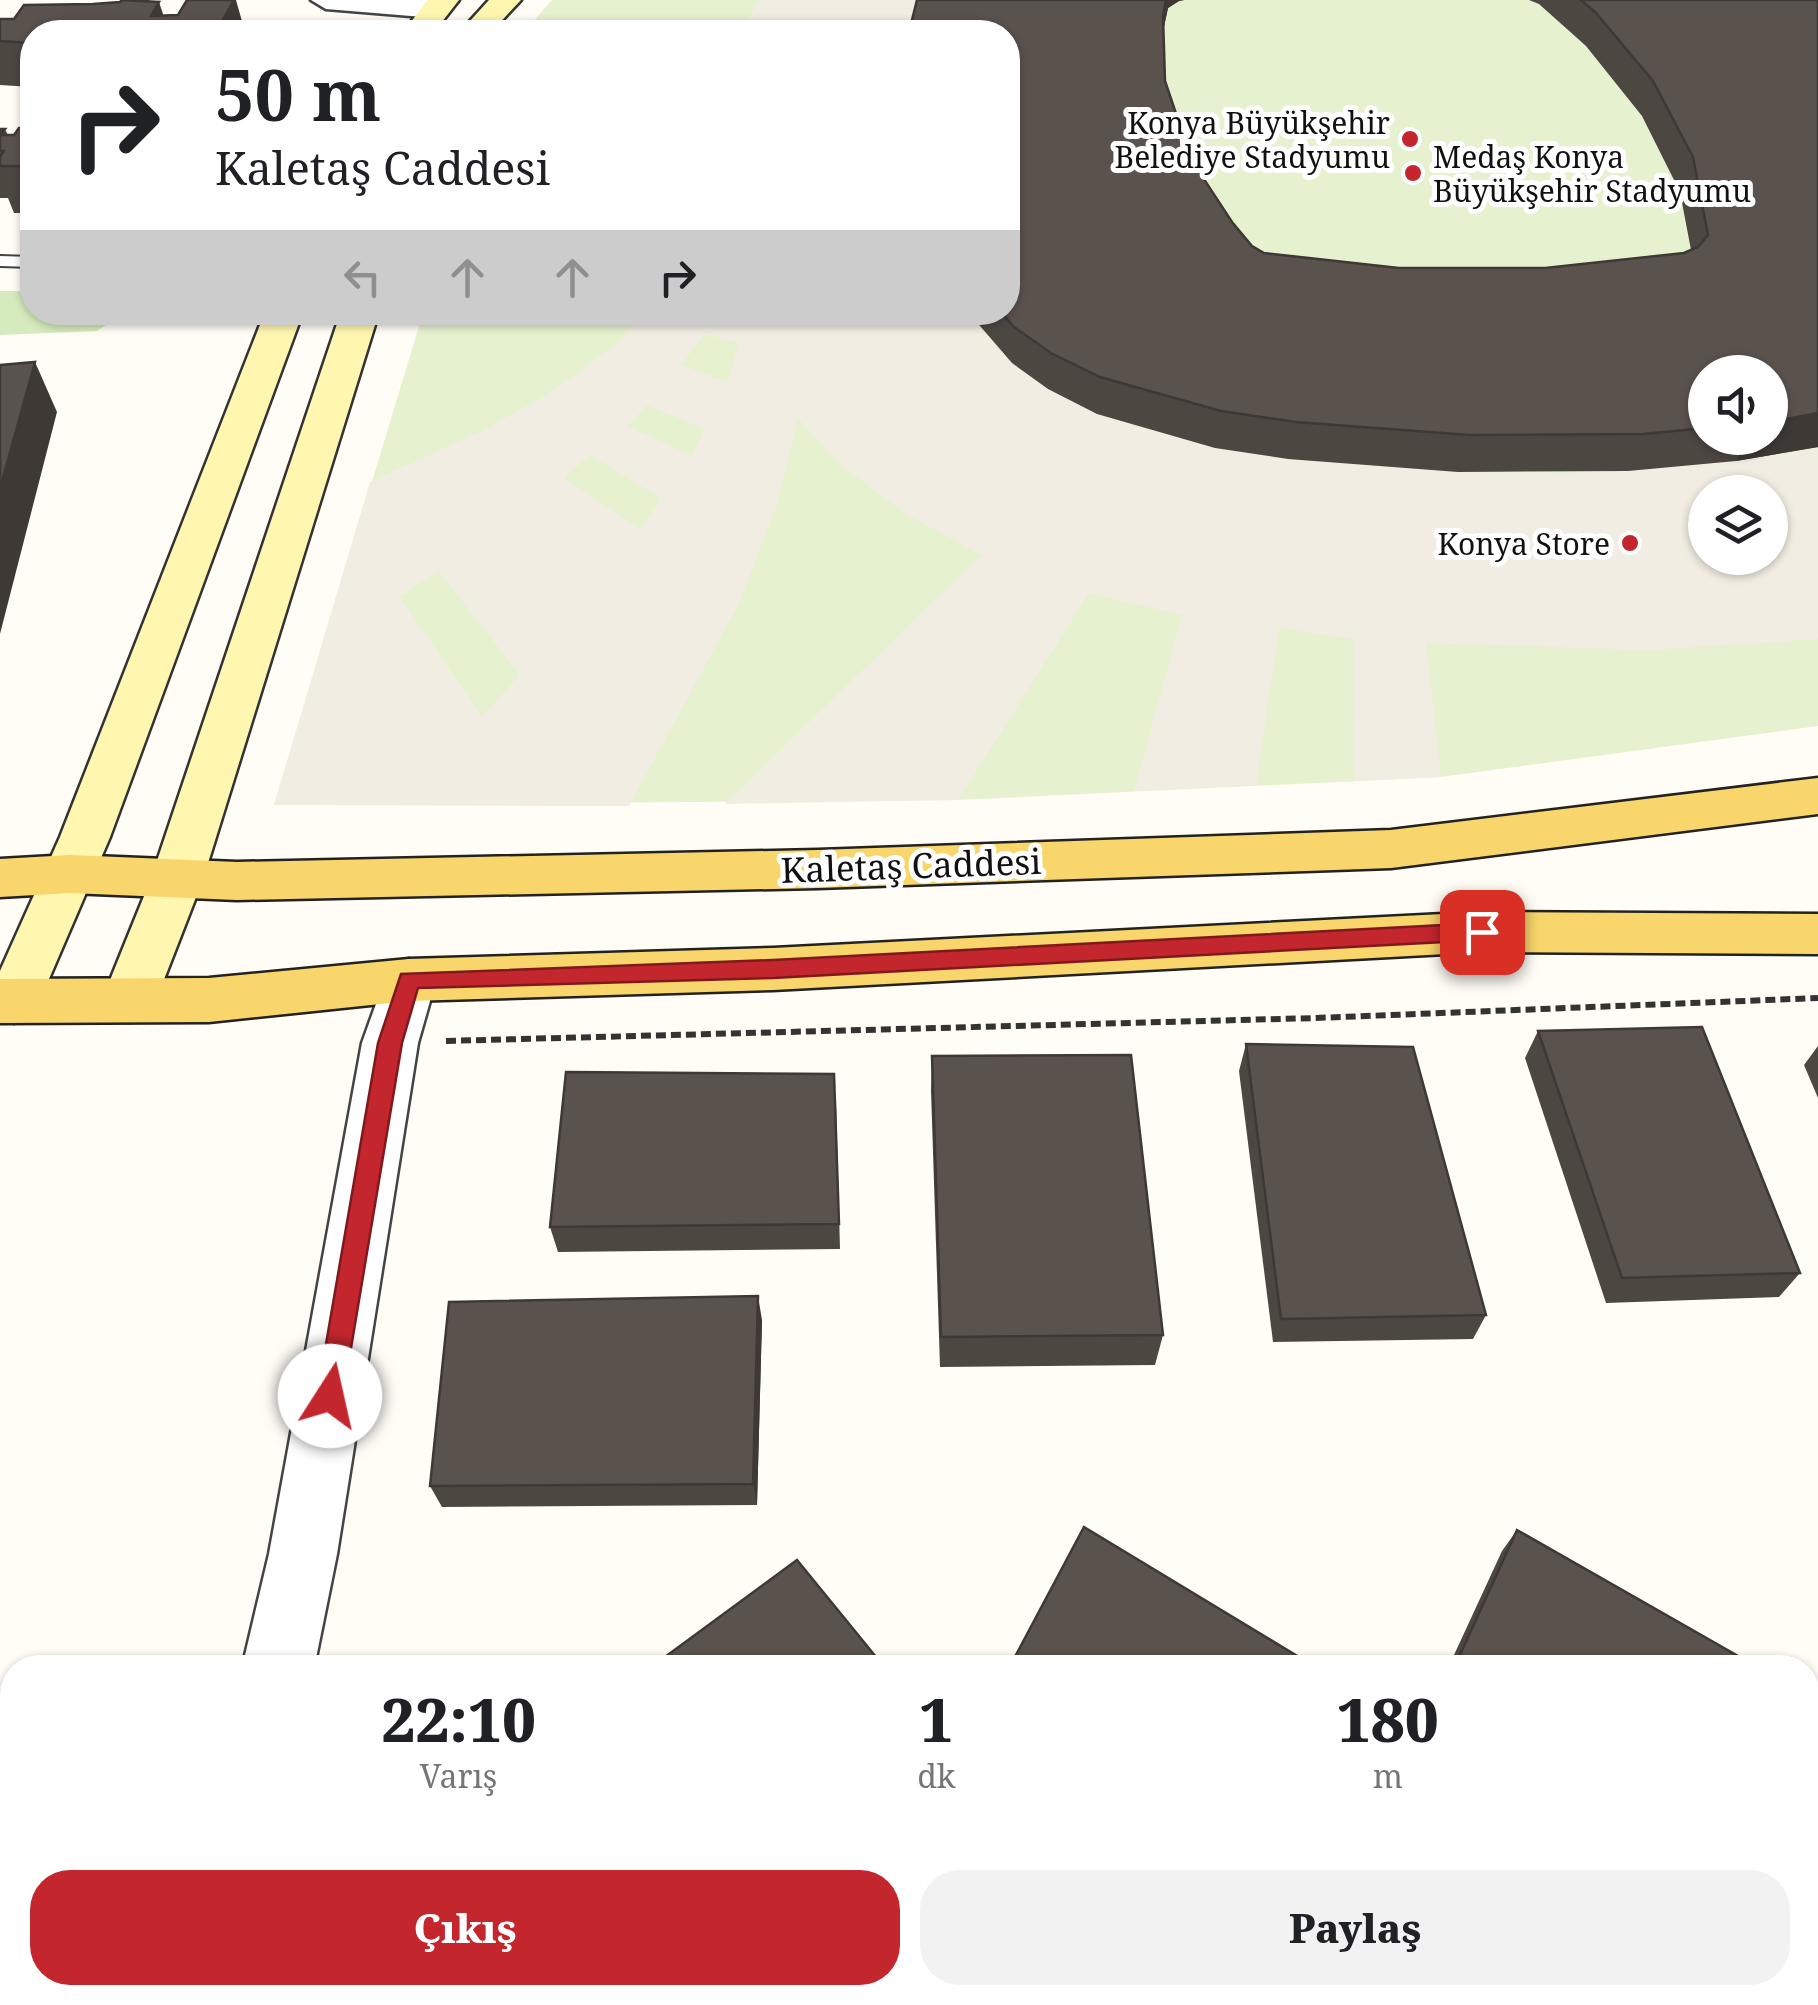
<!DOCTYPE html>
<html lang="tr">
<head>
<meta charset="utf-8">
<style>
	:root { --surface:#fff; --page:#f2f2f2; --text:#202124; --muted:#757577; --accent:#c4262e }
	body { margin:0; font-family:"Noto Serif",serif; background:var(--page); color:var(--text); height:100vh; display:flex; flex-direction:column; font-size:38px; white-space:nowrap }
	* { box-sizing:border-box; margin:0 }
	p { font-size:32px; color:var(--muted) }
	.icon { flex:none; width:55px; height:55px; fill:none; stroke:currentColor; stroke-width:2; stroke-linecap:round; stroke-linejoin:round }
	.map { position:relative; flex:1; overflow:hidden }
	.drawer { position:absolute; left:0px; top:1655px; width:1820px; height:350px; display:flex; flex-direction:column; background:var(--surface); border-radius:40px 40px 0 0; box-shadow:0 2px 8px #0004 }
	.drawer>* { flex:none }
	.guide { position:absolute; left:20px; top:20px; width:1000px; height:305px; border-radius:40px; box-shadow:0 2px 8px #0004; background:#fff; color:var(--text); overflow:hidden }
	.tools { position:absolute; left:1688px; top:355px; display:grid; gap:20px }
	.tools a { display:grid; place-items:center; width:100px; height:100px; border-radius:50%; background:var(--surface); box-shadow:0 2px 8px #0004; font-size:50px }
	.pin { position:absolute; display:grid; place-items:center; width:85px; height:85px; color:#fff; margin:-42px; border-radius:20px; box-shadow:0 5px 15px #0006 }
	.me { position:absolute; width:110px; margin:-55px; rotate:10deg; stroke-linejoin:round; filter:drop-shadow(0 0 8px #0008) }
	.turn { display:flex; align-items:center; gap:35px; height:210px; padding:0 30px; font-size:45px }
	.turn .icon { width:130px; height:130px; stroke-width:2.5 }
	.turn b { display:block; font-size:70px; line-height:85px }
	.lanes { display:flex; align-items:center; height:95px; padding:0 30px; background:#0003; justify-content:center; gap:50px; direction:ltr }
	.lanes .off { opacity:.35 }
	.eta { display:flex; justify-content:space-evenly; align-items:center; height:170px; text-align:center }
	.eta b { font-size:60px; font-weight:800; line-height:70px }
	.button { display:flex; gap:20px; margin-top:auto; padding:20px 30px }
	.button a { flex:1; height:115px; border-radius:40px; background:var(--accent); color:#fff; font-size:40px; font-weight:800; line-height:115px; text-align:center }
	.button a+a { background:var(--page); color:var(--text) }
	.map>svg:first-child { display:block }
	.green { fill:#d5ebbd }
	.pitch { fill:#e6f2cf; fill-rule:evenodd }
	.plaza { fill:#f1ede2; fill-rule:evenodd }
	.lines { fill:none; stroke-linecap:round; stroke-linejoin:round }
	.lane-casing { stroke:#444; stroke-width:4 }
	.street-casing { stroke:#444; stroke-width:5 }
	.secondary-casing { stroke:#333; stroke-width:5 }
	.primary-casing { stroke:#222; stroke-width:5 }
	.path { stroke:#333; stroke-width:6; stroke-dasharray:10 5; stroke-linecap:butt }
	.lane { fill:#fff; fill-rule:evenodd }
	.street { fill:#fff; fill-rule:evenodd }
	.secondary { fill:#fff6b0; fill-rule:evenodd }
	.primary { fill:#f9d66b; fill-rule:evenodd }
	.wall { fill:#4d4742; fill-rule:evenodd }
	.shaded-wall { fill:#3f3936 }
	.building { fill:#5a524d; stroke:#3f3936; stroke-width:2.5 }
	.route { fill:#c4262e; stroke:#7f191e; stroke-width:2.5 }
	.poi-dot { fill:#c4262e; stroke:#fff; stroke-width:4 }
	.labels { text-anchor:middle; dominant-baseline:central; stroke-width:10; stroke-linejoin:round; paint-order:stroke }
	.far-poi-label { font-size:30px; fill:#111; stroke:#fff; text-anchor:end }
	.street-label { font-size:35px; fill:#111; stroke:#fff }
</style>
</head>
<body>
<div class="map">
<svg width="1818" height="2005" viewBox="0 0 1818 2005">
	<rect width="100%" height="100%" fill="#fffdf5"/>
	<!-- green -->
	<path class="green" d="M 0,291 L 32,291 L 32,312 L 124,313 L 97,331 L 0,335 Z"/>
	<!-- pitch -->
	<path class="pitch" d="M 552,0 L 1818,0 L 1818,726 L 1441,777 L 958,800 L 274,805 L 423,313 L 1008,312 L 1008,32 L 524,32 ZM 1705,372 L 1770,372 L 1770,438 L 1705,438 ZM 1705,492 L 1770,492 L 1770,558 L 1705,558 Z"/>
	<!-- plaza -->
	<path class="plaza" d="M 760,0 L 934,0 L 917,32 L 739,32 Z
		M 644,313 L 967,313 L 1012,363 L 1097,414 L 1215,448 L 1288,459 L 1458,472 L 1572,473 L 1736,461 L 1818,448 L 1818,639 L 1648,650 L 1426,643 L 1441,777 L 1353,781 L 1354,639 L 1279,628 L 1256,785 L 1134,791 L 1182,615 L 1089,593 L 958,800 L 725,804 L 981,555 L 906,514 L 841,465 L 798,418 L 777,504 L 740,601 L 629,806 L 274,805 L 370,482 L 484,430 L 553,391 L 616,344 ZM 705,334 L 739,343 L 728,382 L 681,365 ZM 647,405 L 704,429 L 692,456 L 627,426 ZM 590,455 L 661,498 L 640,529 L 564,478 ZM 1705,492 L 1770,492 L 1770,558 L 1705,558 ZM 439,571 L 520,675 L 482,716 L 399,596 Z"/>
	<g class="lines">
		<defs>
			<path id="lane" d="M 0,256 L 32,257 L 32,267 L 0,266 Z"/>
			<path id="street" d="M 311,0 L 435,0 L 450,9 L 435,18 L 326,9 Z
				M 409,959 L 428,965 L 436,980 L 418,1043 L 337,1554 L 314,1668 L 242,1668 L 269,1554 L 362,1043 L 390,965 Z
				M 168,1992 L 248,1992 L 245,2005 L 165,2005 Z"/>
			<path id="secondary" d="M 428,0 L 459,0 L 434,32 L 403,32 Z
				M 489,0 L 521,0 L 491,32 L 460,32 Z
				M 265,312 L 303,312 L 110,837 L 33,1016 L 14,1023 L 0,1018 L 0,971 L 60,837 Z
				M 341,312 L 379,312 L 203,879 L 156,1000 L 148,1015 L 129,1022 L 110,1015 L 102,1000 L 151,879 Z"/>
			<path id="primary" d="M 1818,778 L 1818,814 L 1391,868 L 818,888 L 237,900 L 70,893 L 0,897 L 0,859 L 70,855 L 237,862 L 818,850 L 1391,830 Z
				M 1483,912 L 1818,914 L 1818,954 L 1483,952 L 773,990 L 409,1001 L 209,1022 L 0,1023 L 0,979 L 209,978 L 409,959 L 773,948 Z"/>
		</defs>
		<!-- lane casing -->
		<use href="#lane" class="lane-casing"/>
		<!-- street casing -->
		<use href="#street" class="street-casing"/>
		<!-- secondary casing -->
		<use href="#secondary" class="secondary-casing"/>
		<!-- primary casing -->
		<use href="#primary" class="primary-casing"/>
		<!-- path -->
		<path class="path" d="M 446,1041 L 1316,1018 L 1818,998"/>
		<!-- lane -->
		<use href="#lane" class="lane"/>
		<!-- street -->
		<use href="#street" class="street"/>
		<!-- secondary -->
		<use href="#secondary" class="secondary"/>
		<!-- primary -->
		<use href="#primary" class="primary"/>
	</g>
	<!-- wall -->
	<path class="wall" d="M 149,0 L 163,16 L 245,32 L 32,32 L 32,87 L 0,85 L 0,19 L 14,19 L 93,4 Z
		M 917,0 L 1184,0 L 1179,1 L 1168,8 L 1163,31 L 1165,81 L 1192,161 L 1232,222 L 1252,246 L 1264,253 L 1399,268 L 1545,268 L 1684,253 L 1691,250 L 1680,192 L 1642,116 L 1586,46 L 1539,4 L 1529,0 L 1818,0 L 1818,447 L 1736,461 L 1628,471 L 1458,472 L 1288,459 L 1215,448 L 1097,414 L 1048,389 L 1012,363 L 968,312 L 1008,312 ZM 1705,372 L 1770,438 L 1705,438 Z
		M 32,128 L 32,213 L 14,213 L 8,198 L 0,198 L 0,129 L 5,129 L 8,135 L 14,135 Z
		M 1538,1031 L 1800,1273 L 1779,1297 L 1606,1303 L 1525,1058 Z
		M 1246,1044 L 1486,1315 L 1473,1339 L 1273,1342 L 1239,1071 Z
		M 1818,1046 L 1818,1098 L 1804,1065 Z
		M 932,1056 L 1163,1335 L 1155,1365 L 940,1367 L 931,1091 Z
		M 836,1101 L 840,1249 L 558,1252 L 550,1227 Z
		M 762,1320 L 757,1505 L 442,1507 L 430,1486 Z
		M 1517,1530 L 1759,1668 L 1448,1668 L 1502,1551 Z"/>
	<!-- shaded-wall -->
	<path class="shaded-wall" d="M 145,0 L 149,0 L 153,12 L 159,2 L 169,32 L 153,32 L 143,2 Z
		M 234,0 L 236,0 L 245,32 L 216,32 Z
		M 1166,0 L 1184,0 L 1179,1 L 1168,8 L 1159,50 Z
		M 35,362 L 57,412 L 0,634 L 0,489 Z
		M 1818,413 L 1818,447 L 1736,461 L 1747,438 L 1770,438 L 1770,422 Z
		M 758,1296 L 762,1320 L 757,1505 L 753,1484 Z
		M 579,1992 L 590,1992 L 589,2005 L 578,2005 Z
		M 841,1992 L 853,1992 L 843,2002 Z"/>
	<!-- building -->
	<path class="building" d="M 122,0 L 159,2 L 151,16 L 178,15 L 187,0 L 234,0 L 216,32 L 149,32 L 151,29 L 142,29 L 140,32 L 32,32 L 32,46 L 29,47 L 32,43 L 0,41 L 0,19 L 14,19 L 24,5 L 93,4 L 120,2 Z
		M 917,0 L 1166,0 L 1163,16 L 1165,81 L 1192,161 L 1232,222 L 1252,246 L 1264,253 L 1399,268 L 1545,268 L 1684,253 L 1698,247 L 1708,235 L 1693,157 L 1653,81 L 1596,13 L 1581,0 L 1818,0 L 1818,413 L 1770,422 L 1770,372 L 1705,372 L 1705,428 L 1643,434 L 1469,435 L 1296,422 L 1221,411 L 1100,377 L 1051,353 L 1014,327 L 1001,312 L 1008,312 L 1008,32 L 909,32 Z
		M 19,128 L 32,128 L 32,166 L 0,166 L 0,157 L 4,151 L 0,151 L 0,129 L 5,129 L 0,135 L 14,135 Z
		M 35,362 L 0,489 L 0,365 Z
		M 1702,1027 L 1800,1273 L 1622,1278 L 1538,1031 Z
		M 1246,1044 L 1413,1047 L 1486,1315 L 1281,1319 Z
		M 1131,1055 L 1163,1335 L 941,1337 L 932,1056 Z
		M 566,1072 L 834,1074 L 839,1224 L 550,1227 Z
		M 758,1296 L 753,1484 L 430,1486 L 449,1302 Z
		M 1084,1527 L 1317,1668 L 1009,1668 Z
		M 1517,1530 L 1759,1668 L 1454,1668 Z
		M 797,1560 L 885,1668 L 650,1668 Z
		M 1808,1695 L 1818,1701 L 1818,1782 L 1808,1814 Z
		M 386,1992 L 579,1992 L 578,2005 L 383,2005 Z"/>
	<!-- route -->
	<path class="route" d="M 1482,923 L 1494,932 L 1482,940 L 773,978 L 418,988 L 402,1043 L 343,1396 L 339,1405 L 330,1409 L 321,1405 L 317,1396 L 378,1043 L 401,974 L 773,960 Z"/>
	<!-- markers -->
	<g class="poi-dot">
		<circle cx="1410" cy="139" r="10"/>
		<circle cx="1413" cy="173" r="10"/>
		<circle cx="1630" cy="543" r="10"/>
	</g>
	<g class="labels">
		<!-- far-poi labels -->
		<g class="far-poi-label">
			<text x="1390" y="122">Konya Büyükşehir<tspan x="1390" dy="34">Belediye Stadyumu</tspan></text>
			<text x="1433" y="156" text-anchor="start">Medaş Konya<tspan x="1433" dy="34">Büyükşehir Stadyumu</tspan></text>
			<text x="1610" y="543">Konya Store</text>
		</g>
		<!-- street labels -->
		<g class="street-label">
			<text transform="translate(911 865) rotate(-2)">Kaletaş Caddesi</text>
		</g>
	</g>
</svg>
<div class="tools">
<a><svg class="icon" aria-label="sound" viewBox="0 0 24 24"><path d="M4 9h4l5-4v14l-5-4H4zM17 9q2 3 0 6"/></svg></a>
<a><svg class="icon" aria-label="layers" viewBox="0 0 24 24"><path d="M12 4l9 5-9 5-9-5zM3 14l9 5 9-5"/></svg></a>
</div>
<div class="pin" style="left:1482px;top:932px;background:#d93025"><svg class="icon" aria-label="arrive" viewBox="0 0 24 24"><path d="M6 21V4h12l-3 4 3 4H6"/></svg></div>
<svg class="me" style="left:330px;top:1396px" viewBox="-20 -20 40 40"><circle r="19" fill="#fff"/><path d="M0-13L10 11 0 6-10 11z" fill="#c4262e"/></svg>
<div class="guide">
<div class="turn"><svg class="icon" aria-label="right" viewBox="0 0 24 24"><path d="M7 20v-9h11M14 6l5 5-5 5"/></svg><div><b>50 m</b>Kaletaş Caddesi</div></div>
<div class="lanes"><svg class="icon off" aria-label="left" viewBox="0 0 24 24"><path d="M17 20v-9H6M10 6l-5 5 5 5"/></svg><svg class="icon off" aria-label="ahead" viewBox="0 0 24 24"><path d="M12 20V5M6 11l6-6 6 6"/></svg><svg class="icon off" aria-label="ahead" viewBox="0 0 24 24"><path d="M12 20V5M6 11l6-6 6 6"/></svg><svg class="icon" aria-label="right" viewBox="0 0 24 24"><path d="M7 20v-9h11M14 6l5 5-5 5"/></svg></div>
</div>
<section class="drawer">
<div class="eta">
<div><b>22:10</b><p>Varış</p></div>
<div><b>1</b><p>dk</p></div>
<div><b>180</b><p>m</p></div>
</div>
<div class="button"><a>Çıkış</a><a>Paylaş</a></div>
</section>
</div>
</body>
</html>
